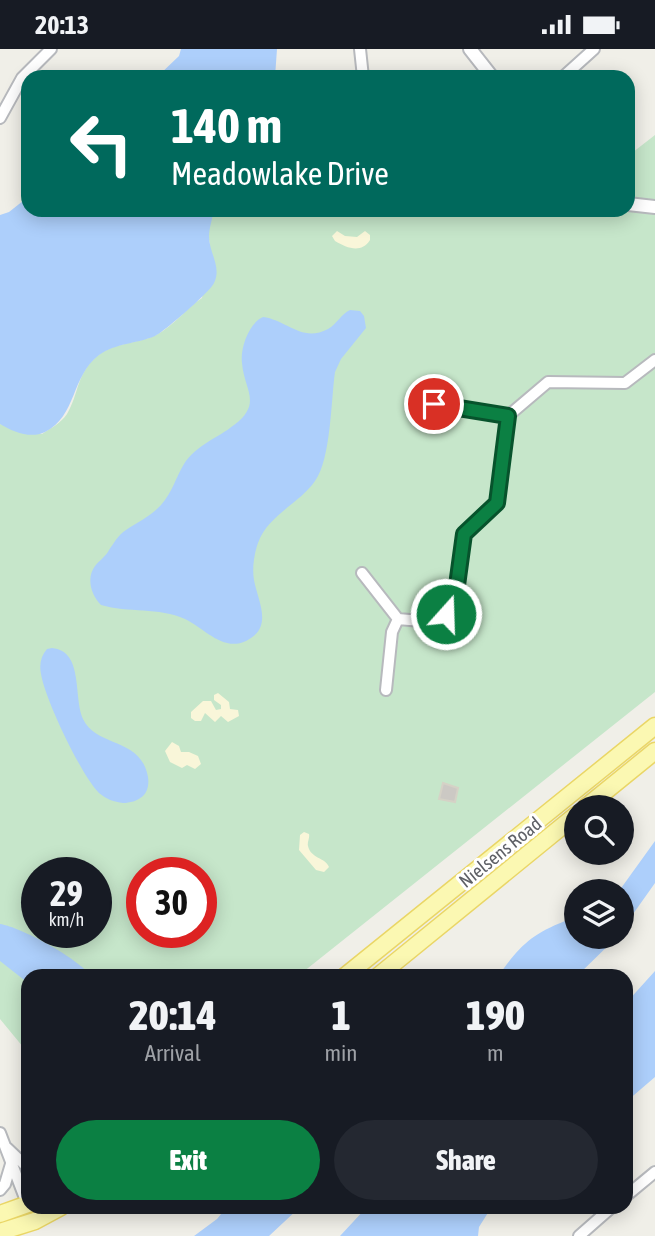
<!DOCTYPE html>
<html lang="en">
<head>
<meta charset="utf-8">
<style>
	:root { --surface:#171b24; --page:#242831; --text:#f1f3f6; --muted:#9ea1a6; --accent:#0b8043 }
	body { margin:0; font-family:"Asap Condensed",sans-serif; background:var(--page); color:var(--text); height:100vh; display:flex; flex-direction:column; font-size:26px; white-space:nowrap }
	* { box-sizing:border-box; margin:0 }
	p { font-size:23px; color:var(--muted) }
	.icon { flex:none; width:38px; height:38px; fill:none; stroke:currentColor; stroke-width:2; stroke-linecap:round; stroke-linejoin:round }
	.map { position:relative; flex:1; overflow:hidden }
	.panel { position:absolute; left:21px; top:920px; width:612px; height:245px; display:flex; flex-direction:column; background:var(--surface); border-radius:21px; box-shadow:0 4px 18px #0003 }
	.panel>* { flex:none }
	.banner { position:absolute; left:21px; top:21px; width:614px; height:147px; border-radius:21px; box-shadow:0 4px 18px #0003; background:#00695c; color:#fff; overflow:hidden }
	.tools { position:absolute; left:564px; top:746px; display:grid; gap:14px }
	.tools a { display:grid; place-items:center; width:70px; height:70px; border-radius:50%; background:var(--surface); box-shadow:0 4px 18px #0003; font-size:35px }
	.speed { position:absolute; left:21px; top:808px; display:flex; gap:14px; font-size:35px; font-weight:700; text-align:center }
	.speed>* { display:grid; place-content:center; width:91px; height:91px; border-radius:50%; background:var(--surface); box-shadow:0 4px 18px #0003; line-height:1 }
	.speed small { font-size:18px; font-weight:400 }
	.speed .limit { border:10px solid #d22; background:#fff; color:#111 }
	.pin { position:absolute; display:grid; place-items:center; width:60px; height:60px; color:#fff; margin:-30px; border:4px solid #fff; border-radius:50%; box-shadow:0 2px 7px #0007 }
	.me { position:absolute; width:77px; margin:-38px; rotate:20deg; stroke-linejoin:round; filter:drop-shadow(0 0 5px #0008) }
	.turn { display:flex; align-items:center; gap:24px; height:147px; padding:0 35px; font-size:32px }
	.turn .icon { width:91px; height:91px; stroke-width:2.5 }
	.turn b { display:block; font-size:49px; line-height:60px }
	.eta { display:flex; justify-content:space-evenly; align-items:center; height:119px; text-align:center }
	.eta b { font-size:42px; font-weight:800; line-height:49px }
	.primary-button { display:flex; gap:14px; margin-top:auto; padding:14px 35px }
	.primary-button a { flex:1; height:80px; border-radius:42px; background:var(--accent); color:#fff; font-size:28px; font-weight:800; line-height:80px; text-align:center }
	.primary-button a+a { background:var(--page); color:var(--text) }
	.status { display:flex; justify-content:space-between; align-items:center; height:49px; padding:0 35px; background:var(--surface); direction:ltr }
	.status svg { height:19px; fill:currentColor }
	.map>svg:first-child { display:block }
	.green { fill:#c6e6ca; fill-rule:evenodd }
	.sand { fill:#f9f6d9 }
	.water { fill:#adcffb }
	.building { fill:#ccc9c4; stroke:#d5d2c6; stroke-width:2 }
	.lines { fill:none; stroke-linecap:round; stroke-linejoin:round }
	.minor-casing { stroke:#b7b9bd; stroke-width:14 }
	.tertiary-casing { stroke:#b7b9bd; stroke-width:16 }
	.primary-casing { stroke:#ead666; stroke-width:19 }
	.minor { stroke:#fff; stroke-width:10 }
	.tertiary { stroke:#fff; stroke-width:12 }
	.primary { stroke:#fbf8b2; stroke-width:16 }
	.route-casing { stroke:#07532c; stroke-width:18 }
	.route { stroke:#0b8043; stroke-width:12 }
	.labels { text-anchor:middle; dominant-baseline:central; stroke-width:6; stroke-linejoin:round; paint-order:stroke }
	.street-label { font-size:19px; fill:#5f6167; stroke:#fff }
</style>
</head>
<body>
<div class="status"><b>20:13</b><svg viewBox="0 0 49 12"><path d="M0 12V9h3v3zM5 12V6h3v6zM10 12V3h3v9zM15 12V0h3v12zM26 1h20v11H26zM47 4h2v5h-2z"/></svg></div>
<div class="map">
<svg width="655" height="1187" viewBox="0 0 655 1187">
	<rect width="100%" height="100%" fill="#f0efe8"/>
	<!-- green -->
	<path class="green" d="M 655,86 L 655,643 L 298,927 L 28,928 L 28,1004 L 0,970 L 0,375 L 42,385 C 51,379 61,374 67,365 C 79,345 76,326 96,308 C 113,293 137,295 156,286 C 174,277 186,259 202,249 L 210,197 L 208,184 L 213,161 L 628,161 L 628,107 ZM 37,824 L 96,824 L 96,884 L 37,884 ZM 142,824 L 201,824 L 201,884 L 142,884 Z"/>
	<!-- sand -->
	<path class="sand" d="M 337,182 L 345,187 L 357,188 L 365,182 L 370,186 L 370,191 C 361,205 347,199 335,192 L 332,187 Z
		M 218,644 L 229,653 L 230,660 L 238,661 L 239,667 L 228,673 L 221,667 L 215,673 L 205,664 L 201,672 L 195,672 L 191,669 L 191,663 L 203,652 L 211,652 L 216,661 L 221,660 L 221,656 L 214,651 L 214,646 Z
		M 172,693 L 179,697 L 181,703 L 189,703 L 198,707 L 201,715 L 195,720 L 187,716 L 182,719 L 170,713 L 165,702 Z
		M 304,783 L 309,785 C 310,789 307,793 308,797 C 311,810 325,808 329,818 L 324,823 L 316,821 L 299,801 L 300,786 Z"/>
	<!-- water -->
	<path class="water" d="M 181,0 L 277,0 L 275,28 L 157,28 L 179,7 Z
		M 28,148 L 28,161 L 213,161 C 213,170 209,178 209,187 C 209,204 222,218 214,234 C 211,242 164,283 155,287 C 136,295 116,294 99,306 C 71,327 77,367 45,383 C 31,390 13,383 0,375 L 0,166 L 9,163 Z
		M 350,261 L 360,262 L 364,267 L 366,279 L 341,310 L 335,323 C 331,351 331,410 315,432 C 299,455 268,466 258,494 C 254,505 252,520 254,531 C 258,553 274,578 246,592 C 223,603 204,579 185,570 C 159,558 128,564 101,556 C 91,546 86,529 95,517 C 100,511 106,507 109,501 C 114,494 118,486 126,481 C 138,473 151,467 161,456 C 172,444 176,428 184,415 C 196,396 218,389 234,376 C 263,354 244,341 242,314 C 240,299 249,274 263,268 C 287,271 302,294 328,280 C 337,275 341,265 350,261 Z
		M 52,599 C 84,602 73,648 83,670 C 97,699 141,688 148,728 C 149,735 148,742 143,747 C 137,752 130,754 123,754 C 114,753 106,750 99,744 C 81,726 45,650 41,625 C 39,615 41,607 47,600 Z
		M 655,792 L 655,834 L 621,882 L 621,842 L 619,842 Z
		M 565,872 L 576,872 L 576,887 L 618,887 L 577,927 L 498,927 C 520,897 530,886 565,872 Z
		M 0,875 C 21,878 79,910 91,927 L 28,928 L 28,934 L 0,912 Z
		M 655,922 L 655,1028 L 627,1052 L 627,953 Z
		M 226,1159 L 226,1158 L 299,1159 L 269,1187 L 194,1187 L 217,1170 Z
		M 366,1159 L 366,1158 L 491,1159 L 479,1178 L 478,1187 L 340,1187 Z"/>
	<!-- building -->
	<path class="building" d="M 443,734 L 458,739 L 455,753 L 439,750 Z"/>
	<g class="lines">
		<defs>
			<path id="minor" d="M 360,0 L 363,28
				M 563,28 L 594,0
				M 0,69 L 22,29 L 51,0
				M 434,355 L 508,367
				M 362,524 L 398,570 L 392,583 L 386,641
				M 398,570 L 433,573 L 446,565 L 455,551 L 464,485 L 497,454 L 508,367 L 548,333 L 625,334 L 655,311
				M 0,1084 L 28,1157
				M 7,1099 L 28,1119
				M 0,1141 L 5,1135 L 11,1115
				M 626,1147 L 655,1123
				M 579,1187 L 612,1158"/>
			<path id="tertiary" d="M 470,0 L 492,28
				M 628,155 L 655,158"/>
			<path id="primary" d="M 586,758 L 655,702
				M 344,928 L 655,677
				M 377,928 L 576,766
				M 0,1165 L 28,1155
				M 0,1183 L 35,1172 L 61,1158"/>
		</defs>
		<!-- minor casing -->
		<use href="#minor" class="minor-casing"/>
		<!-- tertiary casing -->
		<use href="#tertiary" class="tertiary-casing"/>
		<!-- primary casing -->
		<use href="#primary" class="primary-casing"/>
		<!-- minor -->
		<use href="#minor" class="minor"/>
		<!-- tertiary -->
		<use href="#tertiary" class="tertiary"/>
		<!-- primary -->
		<use href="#primary" class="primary"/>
	</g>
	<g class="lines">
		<defs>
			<path id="route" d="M 434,355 L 508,367 L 497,454 L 464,485 L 455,551 L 446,565"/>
		</defs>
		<!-- route casing -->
		<use href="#route" class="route-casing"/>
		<!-- route -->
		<use href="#route" class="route"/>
	</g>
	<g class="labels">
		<!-- street labels -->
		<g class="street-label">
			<text transform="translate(500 803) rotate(-39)">Nielsens Road</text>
		</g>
	</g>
</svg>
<div class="tools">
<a><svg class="icon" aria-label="search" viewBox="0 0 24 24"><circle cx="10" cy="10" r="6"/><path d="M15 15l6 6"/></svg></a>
<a><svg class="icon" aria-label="layers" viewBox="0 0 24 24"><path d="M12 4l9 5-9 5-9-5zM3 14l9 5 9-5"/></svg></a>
</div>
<div class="speed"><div>29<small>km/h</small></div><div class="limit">30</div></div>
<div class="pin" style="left:434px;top:355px;background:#d93025"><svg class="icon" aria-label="arrive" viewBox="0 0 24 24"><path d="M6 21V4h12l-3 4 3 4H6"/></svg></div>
<svg class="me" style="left:446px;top:565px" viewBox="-20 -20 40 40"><circle r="17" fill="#0b8043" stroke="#fff" stroke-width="3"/><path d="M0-11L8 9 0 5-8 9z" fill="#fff"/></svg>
<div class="banner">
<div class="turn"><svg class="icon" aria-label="left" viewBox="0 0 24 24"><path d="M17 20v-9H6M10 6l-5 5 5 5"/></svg><div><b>140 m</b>Meadowlake Drive</div></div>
</div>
<section class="panel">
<div class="eta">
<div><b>20:14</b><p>Arrival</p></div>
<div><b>1</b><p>min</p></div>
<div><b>190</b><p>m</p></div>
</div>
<div class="primary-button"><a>Exit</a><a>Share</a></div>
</section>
</div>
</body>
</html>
